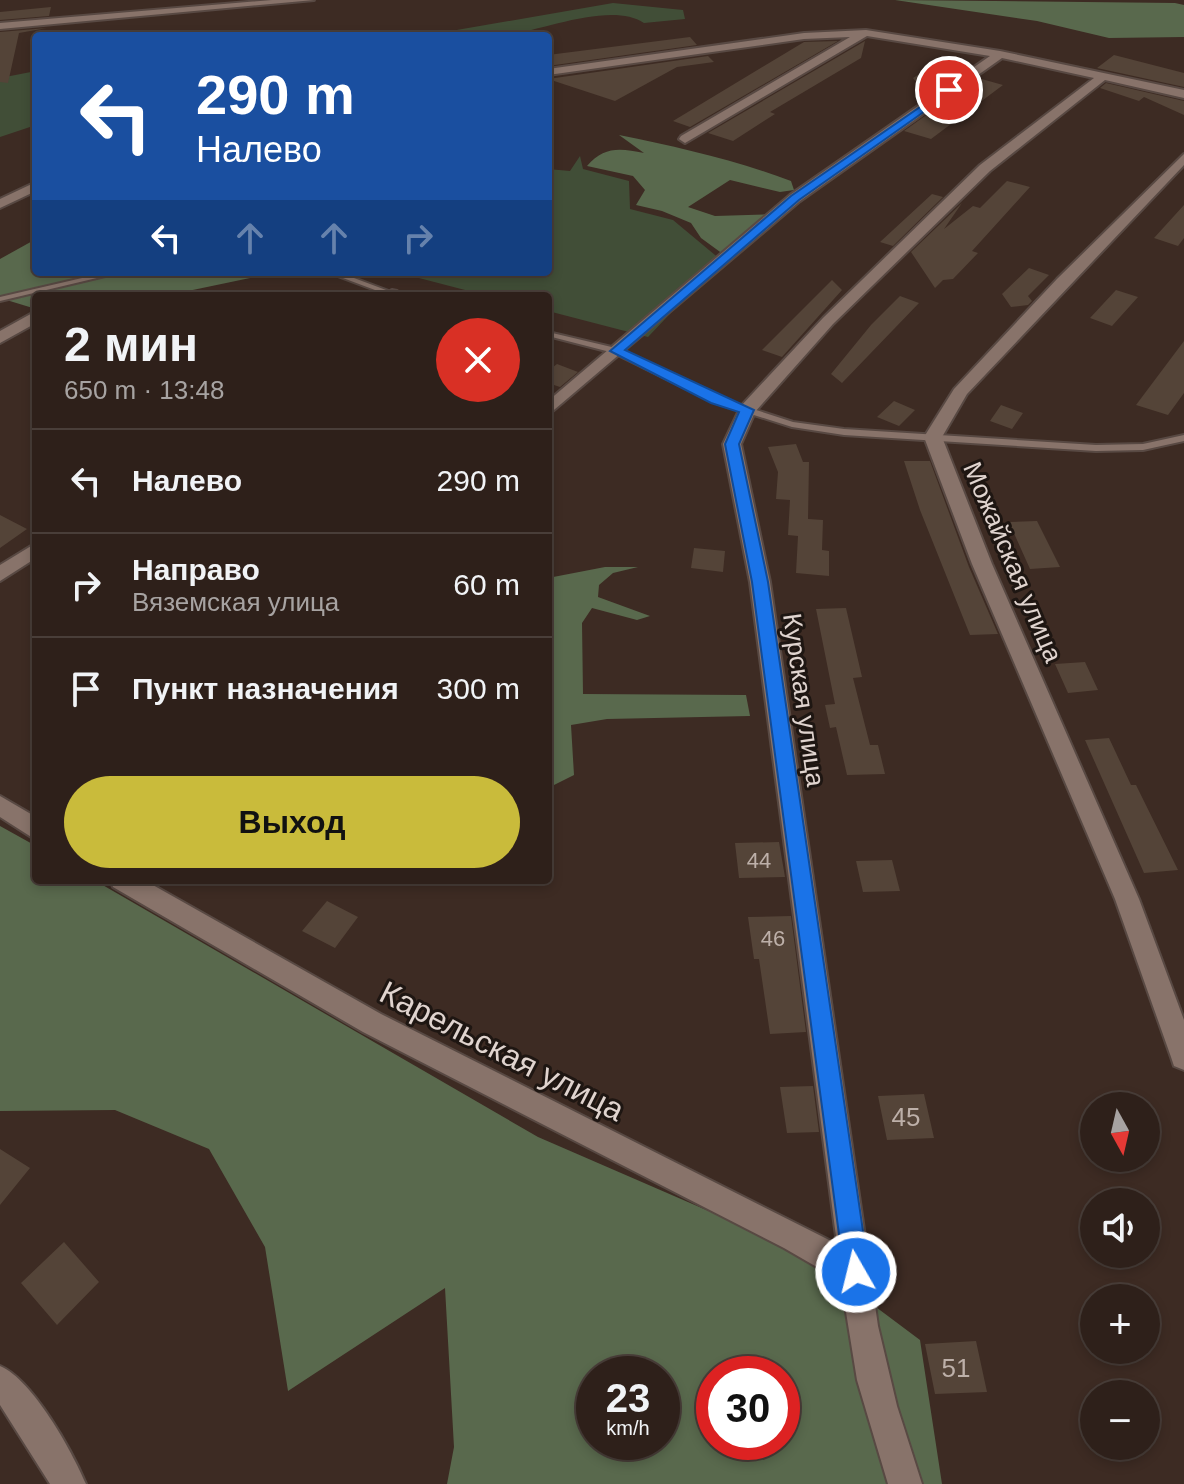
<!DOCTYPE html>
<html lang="ru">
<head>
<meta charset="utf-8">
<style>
	:root { --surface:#2e201a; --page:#362823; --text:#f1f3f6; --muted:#a7a3a2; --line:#493e39; --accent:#c9bb3b }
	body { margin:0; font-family:Arial,sans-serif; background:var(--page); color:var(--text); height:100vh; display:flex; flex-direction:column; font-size:30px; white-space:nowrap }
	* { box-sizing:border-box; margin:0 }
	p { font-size:26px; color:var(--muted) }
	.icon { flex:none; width:44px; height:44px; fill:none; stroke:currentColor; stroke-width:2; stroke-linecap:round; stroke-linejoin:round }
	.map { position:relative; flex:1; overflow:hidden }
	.details { position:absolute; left:32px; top:292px; width:520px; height:592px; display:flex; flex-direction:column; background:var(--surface); border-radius:8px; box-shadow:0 4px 12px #0003,0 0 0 2px var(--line) }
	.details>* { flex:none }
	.top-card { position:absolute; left:32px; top:32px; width:520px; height:244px; border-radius:8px; box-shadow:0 4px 12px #0003,0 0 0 2px var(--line); background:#1a4fa0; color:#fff; overflow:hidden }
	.needle { width:52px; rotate:172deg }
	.tools { position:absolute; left:1080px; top:1092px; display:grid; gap:16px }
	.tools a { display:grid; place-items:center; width:80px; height:80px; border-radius:50%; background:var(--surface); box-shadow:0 4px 12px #0003,0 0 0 2px var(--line); font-size:40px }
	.speed { position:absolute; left:576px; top:1356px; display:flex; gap:16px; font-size:40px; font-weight:700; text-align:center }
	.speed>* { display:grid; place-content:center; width:104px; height:104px; border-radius:50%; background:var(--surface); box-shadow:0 4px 12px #0003,0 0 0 2px var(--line); line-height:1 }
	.speed small { font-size:20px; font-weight:400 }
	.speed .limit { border:12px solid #d22; background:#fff; color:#111 }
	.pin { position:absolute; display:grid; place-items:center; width:68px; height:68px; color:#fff; margin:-34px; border:4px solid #fff; border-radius:50%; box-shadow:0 2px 8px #0007 }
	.me { position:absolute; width:88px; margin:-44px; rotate:352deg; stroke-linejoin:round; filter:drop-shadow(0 0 6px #0008) }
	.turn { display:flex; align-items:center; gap:28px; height:168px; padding:0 32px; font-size:36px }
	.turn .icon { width:104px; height:104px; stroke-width:2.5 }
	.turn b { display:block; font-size:56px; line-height:68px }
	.lanes { display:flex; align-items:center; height:76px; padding:0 32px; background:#0003; justify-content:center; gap:40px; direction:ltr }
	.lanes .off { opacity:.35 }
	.round { display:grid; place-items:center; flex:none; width:84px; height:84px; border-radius:42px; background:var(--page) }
	.overview { display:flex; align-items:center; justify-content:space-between; height:136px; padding:0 32px }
	h1 { font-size:48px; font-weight:800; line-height:60px }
	.action { display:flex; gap:16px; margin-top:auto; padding:16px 32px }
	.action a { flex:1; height:92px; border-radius:48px; background:var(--accent); color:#111; font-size:32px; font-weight:800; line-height:92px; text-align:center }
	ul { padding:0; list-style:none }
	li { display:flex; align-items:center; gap:24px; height:104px; padding:0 32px; border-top:2px solid var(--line) }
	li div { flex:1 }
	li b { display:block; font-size:30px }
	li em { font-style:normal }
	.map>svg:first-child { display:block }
	.green { fill:#414e37 }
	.forest { fill:#59694d; fill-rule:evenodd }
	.building { fill:#544438 }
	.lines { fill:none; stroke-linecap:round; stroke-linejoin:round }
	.lane-casing { stroke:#584943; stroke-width:4 }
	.street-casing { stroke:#584943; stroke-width:4 }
	.lane { fill:#88736a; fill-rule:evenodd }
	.street { fill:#88736a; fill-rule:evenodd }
	.route { fill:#1a73e8; stroke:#114b97; stroke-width:2 }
	.labels { text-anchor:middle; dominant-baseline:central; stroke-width:6; stroke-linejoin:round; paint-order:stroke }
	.number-label { font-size:22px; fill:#bdb0a9 }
	.street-label { font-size:26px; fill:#e0d4cf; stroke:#1e1612 }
	.near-number-label { font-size:26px; fill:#bdb0a9 }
	.near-street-label { font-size:32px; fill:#e0d4cf; stroke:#1e1612 }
</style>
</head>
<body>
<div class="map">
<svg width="1184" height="1484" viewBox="0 0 1184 1484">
	<rect width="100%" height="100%" fill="#3d2b23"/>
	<!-- green -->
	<path class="green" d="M 613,3 L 683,10 L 685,19 L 644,23 C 611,1 541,31 503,36 C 477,39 449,36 422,36 Z
		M 36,71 L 36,125 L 0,137 L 0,78 Z
		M 580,156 L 583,169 L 629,181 L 630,209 L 673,220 L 721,260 L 648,337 L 548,311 L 548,296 L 488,296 L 396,272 L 548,272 L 548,169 L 570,171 Z"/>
	<!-- forest -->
	<path class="forest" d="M 895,0 L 1175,3 L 1184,5 L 1184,37 L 1109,38 L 1037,21 Z
		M 619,135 C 678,147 735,160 791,181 L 794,190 L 780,192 L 730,180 L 688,207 L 715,216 L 777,214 L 727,257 L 701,238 L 691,223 L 662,211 L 636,205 L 645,190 L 633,176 L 587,166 C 604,146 620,148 644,153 Z
		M 36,239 L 36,272 L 336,272 L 260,276 L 164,296 L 36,296 L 36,309 L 0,298 L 0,259 Z
		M 605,567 L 638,567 L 613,573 L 599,585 L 598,597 L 650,616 L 637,620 L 592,608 L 582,623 L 583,694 L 746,695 L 750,716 L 607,719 L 571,725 L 574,775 L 548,788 L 548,578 Z
		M 0,826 L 36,846 L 36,880 L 94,880 L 538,1137 L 801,1251 L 920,1340 L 942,1484 L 447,1484 L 454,1447 L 445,1288 L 288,1391 L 265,1247 L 209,1149 L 115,1110 L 0,1111 ZM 594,1374 L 662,1374 L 662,1442 L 594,1442 ZM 714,1374 L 782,1374 L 782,1442 L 714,1442 Z"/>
	<!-- building -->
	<path class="building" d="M 51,7 L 49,16 L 0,20 L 0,12 Z
		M 47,28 L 19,33 L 8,83 L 0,82 L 0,32 Z
		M 690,37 L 697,45 L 548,66 L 548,55 Z
		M 838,41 L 690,127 L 673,121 L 804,42 Z
		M 865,41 L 861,58 L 770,112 L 775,114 L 733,141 L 708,133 Z
		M 1114,55 L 1184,73 L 1184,87 L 1097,68 Z
		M 708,56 L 714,62 L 677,67 L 615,101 L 548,79 Z
		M 932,66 L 960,73 L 927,96 L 913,78 Z
		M 978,78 L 1003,85 L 931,139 L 904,131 Z
		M 1106,83 L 1184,101 L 1184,115 L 1144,97 L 1139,101 L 1100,88 Z
		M 1007,181 L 1030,187 L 972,251 L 978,253 L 953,279 L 943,280 L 935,288 L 911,252 L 962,203 L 944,229 L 973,206 L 980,208 Z
		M 932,194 L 943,197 L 893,246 L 880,242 Z
		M 1184,205 L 1184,238 L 1178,246 L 1154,238 Z
		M 1029,268 L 1049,275 L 1028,296 L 1032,301 L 1028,305 L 1011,307 L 1002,294 Z
		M 832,280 L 842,290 L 782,357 L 762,350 Z
		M 1116,290 L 1138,297 L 1112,326 L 1090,318 Z
		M 900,296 L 919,303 L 842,383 L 831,374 L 871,325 Z
		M 1184,341 L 1184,393 L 1168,415 L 1136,405 Z
		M 557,364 L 578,372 L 560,387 L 548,383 L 548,371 Z
		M 894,401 L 915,410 L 899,426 L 877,417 Z
		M 1001,405 L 1023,413 L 1012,429 L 990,421 Z
		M 796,444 L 803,462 L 809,462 L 808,519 L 823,520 L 822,550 L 829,551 L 829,576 L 796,573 L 798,536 L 788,535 L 790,500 L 776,499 L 778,472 L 768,447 Z
		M 904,461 L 930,461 L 969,567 L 998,634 L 970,635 L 920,510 Z
		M 0,515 L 27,529 L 0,548 Z
		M 1037,521 L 1060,567 L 1030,569 L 1009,522 Z
		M 694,548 L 725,551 L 723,572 L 691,568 Z
		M 846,608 L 862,677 L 853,678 L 870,745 L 878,745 L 885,774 L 847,775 L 836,727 L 830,728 L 825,705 L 835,704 L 816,609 Z
		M 1085,662 L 1098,690 L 1068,693 L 1055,664 Z
		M 1109,738 L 1131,785 L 1136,785 L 1178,870 L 1144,873 L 1085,740 Z
		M 779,842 L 785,877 L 739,878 L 735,843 Z
		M 892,860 L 900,891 L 863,892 L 856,861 Z
		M 327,901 L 358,917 L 335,948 L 302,931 Z
		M 791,916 L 806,1032 L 770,1034 L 759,959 L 754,959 L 748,917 Z
		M 813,1086 L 819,1132 L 787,1133 L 780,1087 Z
		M 924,1094 L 934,1138 L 887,1140 L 878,1096 Z
		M 0,1149 L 30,1168 L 0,1205 Z
		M 64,1242 L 99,1282 L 57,1325 L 21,1283 Z
		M 976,1341 L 987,1392 L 935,1394 L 925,1344 Z"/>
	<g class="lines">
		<defs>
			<path id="lane" d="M 108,272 L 122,272 L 0,301 L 0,297 Z
				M 327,272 L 338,272 L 402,296 L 391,296 Z
				M 548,332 L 620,349 L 719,398 L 793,422 L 844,429 L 1096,445 L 1143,444 L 1184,435 L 1184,441 L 1143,450 L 1096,451 L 844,435 L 792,427 L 713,402 L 614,353 L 548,336 Z"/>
			<path id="street" d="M 272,0 L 314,0 L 0,29 L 0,23 Z
				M 866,30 L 1000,51 L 1184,90 L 1184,98 L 1105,80 L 990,171 L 833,324 L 755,412 L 741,444 L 770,582 L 878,1326 L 897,1406 L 922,1484 L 888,1484 L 857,1380 L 841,1281 L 784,1248 L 363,1032 L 113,887 L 110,880 L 144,880 L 381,1014 L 837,1244 L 750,582 L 723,444 L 741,406 L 823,318 L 980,165 L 1094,78 L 1002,58 L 800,201 L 548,415 L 548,401 L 790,195 L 990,56 L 867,36 L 685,143 L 679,139 L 681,136 L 850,37 L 804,39 L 548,75 L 548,69 L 804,33 Z
				M 1184,154 L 1184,165 L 967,394 L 942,437 L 992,564 L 1139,899 L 1184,1020 L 1184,1070 L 1174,1066 L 1171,1057 L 1115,899 L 972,564 L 924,437 L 954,389 L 1057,279 Z
				M 36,182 L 36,191 L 0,208 L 0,199 Z
				M 392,290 L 397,291 L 398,296 L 383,296 Z
				M 36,311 L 36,323 L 0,343 L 0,331 Z
				M 36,543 L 36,558 L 0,581 L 0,565 Z
				M 0,796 L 36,817 L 36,840 L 0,817 Z
				M 0,1366 C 33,1380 72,1451 86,1484 L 50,1484 L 0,1405 Z"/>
		</defs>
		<!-- lane casing -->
		<use href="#lane" class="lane-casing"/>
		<!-- street casing -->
		<use href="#street" class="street-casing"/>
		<!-- lane -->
		<use href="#lane" class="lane"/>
		<!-- street -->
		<use href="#street" class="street"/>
	</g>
	<!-- route -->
	<path class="route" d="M 949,87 L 952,92 L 799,200 L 625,350 L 754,410 L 739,444 L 768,582 L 869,1272 L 865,1280 L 856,1284 L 848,1280 L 844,1272 L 752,582 L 725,444 L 739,412 L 711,403 L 610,351 L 791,196 Z"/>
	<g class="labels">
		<!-- number labels -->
		<g class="number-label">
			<text x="759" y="860">44</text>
			<text x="773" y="938">46</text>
		</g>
		<!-- street labels -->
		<g class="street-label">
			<text transform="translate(1013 562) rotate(67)">Можайская улица</text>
			<text transform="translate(804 700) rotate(82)">Курская улица</text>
		</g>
		<!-- near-number labels -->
		<g class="near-number-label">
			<text x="906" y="1117">45</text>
			<text x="956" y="1368">51</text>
		</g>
		<!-- near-street labels -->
		<g class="near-street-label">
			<text transform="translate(502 1051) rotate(27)">Карельская улица</text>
		</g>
	</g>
</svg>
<div class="tools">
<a><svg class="needle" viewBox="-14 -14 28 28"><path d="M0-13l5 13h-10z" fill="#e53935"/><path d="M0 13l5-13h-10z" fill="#a7a3a2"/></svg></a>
<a><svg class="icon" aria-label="sound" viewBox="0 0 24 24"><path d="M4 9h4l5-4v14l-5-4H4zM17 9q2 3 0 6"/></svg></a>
<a>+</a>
<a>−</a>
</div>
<div class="speed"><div>23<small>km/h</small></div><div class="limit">30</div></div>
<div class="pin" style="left:949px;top:90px;background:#d93025"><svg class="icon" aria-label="arrive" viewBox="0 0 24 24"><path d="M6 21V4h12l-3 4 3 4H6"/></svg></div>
<svg class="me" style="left:856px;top:1272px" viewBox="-20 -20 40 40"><circle r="17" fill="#1a73e8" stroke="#fff" stroke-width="3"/><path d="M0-11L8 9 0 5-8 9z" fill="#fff"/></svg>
<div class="top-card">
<div class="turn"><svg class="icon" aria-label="left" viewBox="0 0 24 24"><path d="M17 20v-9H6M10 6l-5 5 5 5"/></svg><div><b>290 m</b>Налево</div></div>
<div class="lanes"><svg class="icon" aria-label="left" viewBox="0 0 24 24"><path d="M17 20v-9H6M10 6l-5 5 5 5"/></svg><svg class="icon off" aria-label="ahead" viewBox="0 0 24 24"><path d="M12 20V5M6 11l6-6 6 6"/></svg><svg class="icon off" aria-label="ahead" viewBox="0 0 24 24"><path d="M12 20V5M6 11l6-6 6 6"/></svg><svg class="icon off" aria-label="right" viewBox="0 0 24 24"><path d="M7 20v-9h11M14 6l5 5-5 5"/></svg></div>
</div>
<section class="details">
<div class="overview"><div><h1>2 мин</h1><p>650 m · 13:48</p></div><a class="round" style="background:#d93025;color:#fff"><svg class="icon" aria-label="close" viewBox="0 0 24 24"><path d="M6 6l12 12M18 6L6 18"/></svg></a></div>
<ul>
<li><svg class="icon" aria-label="left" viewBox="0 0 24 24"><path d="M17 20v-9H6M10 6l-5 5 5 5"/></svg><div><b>Налево</b></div><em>290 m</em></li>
<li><svg class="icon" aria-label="right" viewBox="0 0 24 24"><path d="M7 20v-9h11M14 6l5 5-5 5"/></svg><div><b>Направо</b><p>Вяземская улица</p></div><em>60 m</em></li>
<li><svg class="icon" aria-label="arrive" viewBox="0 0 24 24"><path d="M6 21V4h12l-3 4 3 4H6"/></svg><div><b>Пункт назначения</b></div><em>300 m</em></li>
</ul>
<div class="action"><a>Выход</a></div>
</section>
</div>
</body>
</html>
